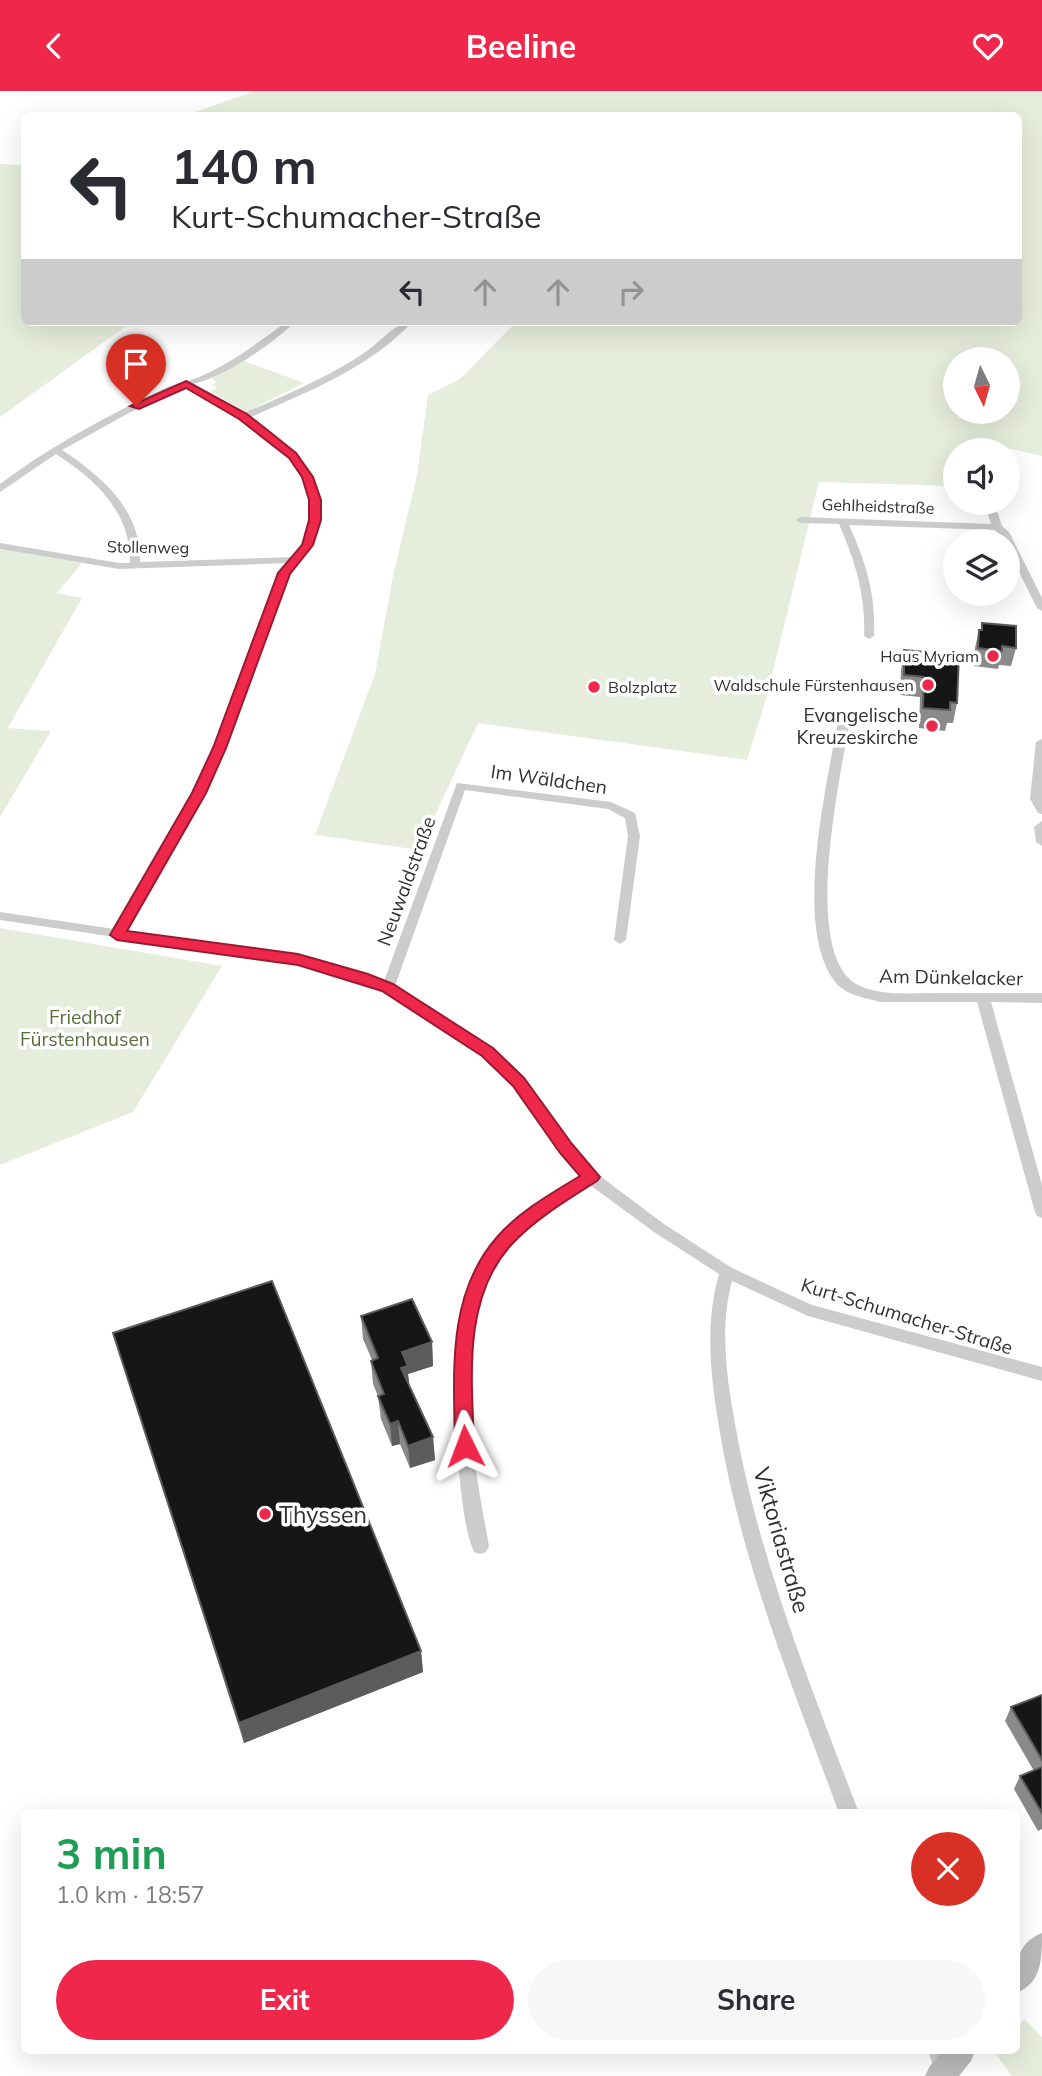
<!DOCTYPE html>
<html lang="en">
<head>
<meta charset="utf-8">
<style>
	:root { --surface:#fff; --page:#f7f7f7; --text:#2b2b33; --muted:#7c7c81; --accent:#ef284b }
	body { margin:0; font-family:Mulish,sans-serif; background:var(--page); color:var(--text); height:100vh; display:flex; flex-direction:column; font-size:26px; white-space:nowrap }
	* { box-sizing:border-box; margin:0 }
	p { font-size:23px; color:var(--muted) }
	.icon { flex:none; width:38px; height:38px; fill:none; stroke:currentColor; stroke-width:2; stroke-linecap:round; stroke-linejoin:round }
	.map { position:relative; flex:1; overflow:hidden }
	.panel { position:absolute; left:21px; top:1718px; width:999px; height:245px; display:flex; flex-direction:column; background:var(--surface); border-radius:10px; box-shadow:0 7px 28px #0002 }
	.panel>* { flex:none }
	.banner { position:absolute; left:21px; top:21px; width:1001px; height:214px; border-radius:10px; box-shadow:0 7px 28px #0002; background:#fff; color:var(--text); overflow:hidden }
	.needle { width:46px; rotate:175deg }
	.buttons { position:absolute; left:943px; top:256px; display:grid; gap:14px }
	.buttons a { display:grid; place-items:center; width:77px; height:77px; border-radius:50%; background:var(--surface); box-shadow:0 7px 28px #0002; font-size:35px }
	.pin { position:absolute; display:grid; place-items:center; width:60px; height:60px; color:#fff; margin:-72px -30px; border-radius:50% 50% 50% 0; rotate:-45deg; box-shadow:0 0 7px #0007 }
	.pin .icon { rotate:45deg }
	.me { position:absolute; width:77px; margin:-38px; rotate:357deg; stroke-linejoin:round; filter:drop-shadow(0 0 5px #0008) }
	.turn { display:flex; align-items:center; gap:24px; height:147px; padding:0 35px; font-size:32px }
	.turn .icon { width:91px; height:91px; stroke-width:2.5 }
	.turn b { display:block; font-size:49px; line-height:60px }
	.lanes { display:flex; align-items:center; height:66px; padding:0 35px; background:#0003; justify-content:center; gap:35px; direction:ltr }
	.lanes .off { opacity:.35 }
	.round { display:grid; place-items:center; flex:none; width:74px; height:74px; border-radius:37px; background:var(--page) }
	.summary { display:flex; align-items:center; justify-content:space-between; height:119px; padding:0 35px }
	h1 { font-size:42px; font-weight:700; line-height:52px; color:#1e9e55 }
	.button { display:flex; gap:14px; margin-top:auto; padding:14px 35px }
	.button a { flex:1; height:80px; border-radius:42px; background:var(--accent); color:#fff; font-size:28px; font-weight:700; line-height:80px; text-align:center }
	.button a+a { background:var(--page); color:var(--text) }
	header { display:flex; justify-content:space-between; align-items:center; height:91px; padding:0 35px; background:var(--accent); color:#fff; font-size:32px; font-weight:700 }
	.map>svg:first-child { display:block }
	.green { fill:#e7eddc; fill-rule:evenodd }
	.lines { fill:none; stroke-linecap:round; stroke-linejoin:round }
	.street { fill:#ccc; fill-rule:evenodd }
	.secondary { fill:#b9b9b9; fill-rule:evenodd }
	.wall { fill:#8a8a8a }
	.shaded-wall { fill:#5c5c5c }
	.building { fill:#161616; stroke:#5c5c5c; stroke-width:2 }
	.route { fill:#ef284b; stroke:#9b1a31; stroke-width:2 }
	.poi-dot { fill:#ef284b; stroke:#fff; stroke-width:2.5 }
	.labels { text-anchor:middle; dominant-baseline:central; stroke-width:7; stroke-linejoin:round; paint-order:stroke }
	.far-street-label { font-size:16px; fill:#2f2f2f; stroke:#fff }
	.far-poi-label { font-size:16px; fill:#2f2f2f; stroke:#fff; text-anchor:end }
	.poi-label { font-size:19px; fill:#2f2f2f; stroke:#fff; text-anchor:end }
	.street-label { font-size:19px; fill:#2f2f2f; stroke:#fff }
	.park-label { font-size:19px; fill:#576e3a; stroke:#fff }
	.near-poi-label { font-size:23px; fill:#2f2f2f; stroke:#fff; text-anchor:start }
	.near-street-label { font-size:23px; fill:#2f2f2f; stroke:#fff }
</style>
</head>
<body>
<header><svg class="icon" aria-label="back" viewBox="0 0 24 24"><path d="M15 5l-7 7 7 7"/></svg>Beeline<svg class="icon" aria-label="heart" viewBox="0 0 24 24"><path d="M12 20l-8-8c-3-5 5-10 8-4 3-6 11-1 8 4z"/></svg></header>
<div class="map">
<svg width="1042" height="1985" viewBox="0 0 1042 1985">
	<rect width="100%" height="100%" fill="#fff"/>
	<!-- green -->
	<path class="green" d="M 255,0 L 1042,0 L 1042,365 L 1007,357 L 956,359 L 955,392 L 952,395 L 819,391 L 767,605 L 747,669 L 478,632 L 419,759 L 315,744 L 375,583 L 393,485 L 417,384 L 428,304 L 460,288 L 516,231 L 1018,231 L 1018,24 L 186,24 ZM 956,268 L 1008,268 L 1008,320 L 956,320 Z
		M 0,73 L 24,74 L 24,231 L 132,231 L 0,326 Z
		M 242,269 L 304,292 L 246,321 L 210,300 L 217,297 L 211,294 L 216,291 L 211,287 Z
		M 0,458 L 82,472 L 57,502 L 82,507 L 8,637 L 51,640 L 0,726 Z
		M 0,837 L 222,875 L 133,1021 L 0,1074 Z
		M 1024,1928 L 1042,1946 L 1042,1985 L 1012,1985 L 995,1962 L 1017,1960 L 1017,1936 Z"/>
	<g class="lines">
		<!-- street -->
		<path class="street" d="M 286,231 L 295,231 C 271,254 226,285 193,293 L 244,322 C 286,304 329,286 367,260 C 381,250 396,231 412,231 C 370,277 307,301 251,326 C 295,355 340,399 311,456 C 305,468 295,475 287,486 C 259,557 239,631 206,700 C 183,749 153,793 126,839 L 298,865 L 384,890 L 457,692 L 611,711 L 635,722 L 640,745 L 626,849 L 620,853 L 614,849 L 628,745 L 625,727 L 608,718 L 465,699 L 395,895 L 493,957 L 523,987 L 571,1054 L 596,1082 L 664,1133 L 732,1177 L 812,1214 L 1042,1276 L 1042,1290 L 808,1225 L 732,1190 C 719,1239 727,1289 736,1338 C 760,1471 811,1596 859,1722 L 839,1722 C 793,1597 742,1473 720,1342 C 711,1288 704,1236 719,1183 L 654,1141 L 590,1094 C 563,1111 530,1128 510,1154 C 446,1235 472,1362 489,1455 L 486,1461 L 480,1463 L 474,1461 C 463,1437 460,1387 457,1360 C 450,1287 450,1205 499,1145 C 521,1119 553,1102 581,1085 L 561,1062 L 513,995 L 483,965 L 383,900 L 359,890 L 298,873 L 0,829 L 0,821 L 114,838 C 142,792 171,747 194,699 C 227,630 248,557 277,486 L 288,472 L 119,478 L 0,458 L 0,452 L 119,472 L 130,472 C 131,421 96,389 56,363 L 0,401 L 0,393 C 50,355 106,326 163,298 C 175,292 187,291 199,286 C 230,273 259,251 286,231 ZM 184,296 C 243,328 353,383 295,466 L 140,471 C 141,419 103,386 62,359 L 129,322 Z
			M 984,411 L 994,411 L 1002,435 L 1009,441 L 1042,507 L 1042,520 L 1037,517 L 1008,459 L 1008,450 L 1003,450 L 995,439 L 849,434 C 866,471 876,504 874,545 L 869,548 L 864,545 C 866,504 855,470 839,433 L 801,432 L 796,429 L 801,426 L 991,433 Z
			M 845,621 L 851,624 C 842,678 798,868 860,895 C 883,905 910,902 935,902 C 970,902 1006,902 1042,902 L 1042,912 L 991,911 L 1042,1094 L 1042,1127 L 1037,1125 L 1035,1121 L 977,911 L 880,911 C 866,907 846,904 836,892 C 791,837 828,690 839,624 Z
			M 1042,648 L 1042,723 L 1038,722 L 1030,708 L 1036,651 Z
			M 1042,730 L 1042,755 L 1036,751 L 1034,736 Z
			M 928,1960 L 948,1960 L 956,1980 L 953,1985 L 937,1985 Z"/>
		<!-- secondary -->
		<path class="secondary" d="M 1042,1842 C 1042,1868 1042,1891 1017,1902 C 1017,1876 1013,1854 1042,1842 Z
			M 942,1960 L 975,1960 L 971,1970 L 959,1985 L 925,1985 L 930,1975 Z"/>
	</g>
	<!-- wall -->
	<path class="wall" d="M 982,532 L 1016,557 L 1011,575 L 999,574 L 998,578 L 974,575 L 975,557 L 979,539 L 981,539 Z
		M 904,559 L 957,612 L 953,632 L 947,632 L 945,640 L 919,637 L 920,606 L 900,604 L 901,579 Z
		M 361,1225 L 432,1251 L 433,1275 L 408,1283 L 409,1295 L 433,1346 L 435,1369 L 410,1377 L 400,1353 L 392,1355 L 381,1328 L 378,1305 L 373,1293 L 371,1270 L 372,1269 L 363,1248 Z
		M 113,1242 L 421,1560 L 423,1581 L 244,1652 Z
		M 1042,1604 L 1042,1738 L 1038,1740 L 1014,1698 L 1020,1685 L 1034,1680 L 1005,1630 L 1011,1616 Z"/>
	<!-- shaded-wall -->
	<path class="shaded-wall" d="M 432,1251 L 433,1275 L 408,1283 L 410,1298 L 401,1277 L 402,1261 Z
		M 398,1330 L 400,1353 L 392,1355 L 390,1333 Z
		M 433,1346 L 435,1369 L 410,1377 L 408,1355 Z
		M 421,1560 L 423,1581 L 244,1652 L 239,1632 Z"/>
	<!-- building -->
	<path class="building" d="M 982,532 L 1016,535 L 1016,557 L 1002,555 L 1002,560 L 978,557 L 979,539 L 982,539 Z
		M 904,559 L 959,564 L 957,612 L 950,611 L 950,619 L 923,617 L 924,586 L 904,584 Z
		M 272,1190 L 421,1560 L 239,1632 L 113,1242 Z
		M 412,1208 L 432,1251 L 402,1261 L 408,1275 L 401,1277 L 433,1346 L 408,1355 L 398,1330 L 390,1333 L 378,1305 L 384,1303 L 371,1270 L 378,1267 L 361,1225 Z
		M 1042,1604 L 1042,1669 L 1011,1616 Z
		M 1042,1676 L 1042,1722 L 1020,1685 Z"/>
	<!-- route -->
	<path class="route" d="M 186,290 L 247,323 L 296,362 L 313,386 L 321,409 L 321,429 L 313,454 L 290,483 L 226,657 L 206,702 L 127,840 L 298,863 L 368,883 L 393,893 L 493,957 L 524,987 L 572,1053 L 600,1086 L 597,1090 C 567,1109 535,1128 511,1154 C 462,1208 472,1289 474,1355 L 471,1361 L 465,1363 L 458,1361 L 455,1355 C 454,1283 446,1203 498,1145 C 520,1120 552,1102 580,1085 L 560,1062 L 513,995 L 482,965 L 382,900 L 298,874 L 117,849 L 110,844 L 192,702 L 213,657 L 278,482 L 302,454 L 309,429 L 309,409 L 302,386 L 289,367 L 239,328 L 186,297 L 139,318 L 130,315 Z"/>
	<!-- markers -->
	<g class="poi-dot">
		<circle cx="993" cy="565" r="7"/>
		<circle cx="928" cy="594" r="7"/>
		<circle cx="594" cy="596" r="7"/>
		<circle cx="932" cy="635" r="7"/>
		<circle cx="265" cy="1423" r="7"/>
	</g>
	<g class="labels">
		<!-- far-street labels -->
		<g class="far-street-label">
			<text transform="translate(878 415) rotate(2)">Gehlheidstraße</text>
			<text transform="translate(148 456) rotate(1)">Stollenweg</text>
		</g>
		<!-- far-poi labels -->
		<g class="far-poi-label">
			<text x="979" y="565">Haus Myriam</text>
			<text x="914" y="594">Waldschule Fürstenhausen</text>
			<text x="608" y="596" text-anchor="start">Bolzplatz</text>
		</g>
		<!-- poi labels -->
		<g class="poi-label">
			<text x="918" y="624">Evangelische<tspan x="918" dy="22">Kreuzeskirche</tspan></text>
		</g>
		<!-- street labels -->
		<g class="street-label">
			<text transform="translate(549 688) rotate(8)">Im Wäldchen</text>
			<text transform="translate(406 790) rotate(-70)">Neuwaldstraße</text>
			<text transform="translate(951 886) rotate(1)">Am Dünkelacker</text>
			<text transform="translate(907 1225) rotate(17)">Kurt-Schumacher-Straße</text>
		</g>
		<!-- park labels -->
		<g class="park-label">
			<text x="85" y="926">Friedhof<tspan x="85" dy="22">Fürstenhausen</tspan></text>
		</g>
		<!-- near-poi labels -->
		<g class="near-poi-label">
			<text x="279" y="1423">Thyssen</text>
		</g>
		<!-- near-street labels -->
		<g class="near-street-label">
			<text transform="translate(782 1449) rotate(74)">Viktoriastraße</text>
		</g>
	</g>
</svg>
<div class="buttons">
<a><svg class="needle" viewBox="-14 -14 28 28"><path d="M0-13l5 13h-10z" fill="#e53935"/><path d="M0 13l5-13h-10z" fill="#7c7c81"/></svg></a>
<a><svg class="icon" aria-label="sound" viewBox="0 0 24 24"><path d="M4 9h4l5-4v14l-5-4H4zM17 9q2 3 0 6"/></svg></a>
<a><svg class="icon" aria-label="layers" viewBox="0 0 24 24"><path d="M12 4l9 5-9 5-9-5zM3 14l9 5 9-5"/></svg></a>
</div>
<div class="pin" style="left:136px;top:315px;background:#d93025"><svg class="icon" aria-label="arrive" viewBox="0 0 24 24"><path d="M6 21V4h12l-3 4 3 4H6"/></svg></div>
<svg class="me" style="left:465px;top:1355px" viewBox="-20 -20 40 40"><path d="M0-17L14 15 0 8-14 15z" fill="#ef284b" stroke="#fff" stroke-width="4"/></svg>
<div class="banner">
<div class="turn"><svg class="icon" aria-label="left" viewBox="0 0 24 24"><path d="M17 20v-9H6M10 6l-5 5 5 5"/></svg><div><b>140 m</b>Kurt-Schumacher-Straße</div></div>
<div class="lanes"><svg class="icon" aria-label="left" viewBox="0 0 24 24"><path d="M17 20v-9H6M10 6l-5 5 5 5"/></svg><svg class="icon off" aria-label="ahead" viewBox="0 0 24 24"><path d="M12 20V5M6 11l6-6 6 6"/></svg><svg class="icon off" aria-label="ahead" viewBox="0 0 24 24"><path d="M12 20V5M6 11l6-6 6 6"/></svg><svg class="icon off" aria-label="right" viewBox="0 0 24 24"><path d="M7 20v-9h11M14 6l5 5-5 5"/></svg></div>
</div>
<section class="panel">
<div class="summary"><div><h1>3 min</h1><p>1.0 km · 18:57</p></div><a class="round" style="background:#d93025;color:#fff"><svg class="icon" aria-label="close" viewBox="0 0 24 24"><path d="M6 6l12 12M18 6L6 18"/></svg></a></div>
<div class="button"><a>Exit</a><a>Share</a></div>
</section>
</div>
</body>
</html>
